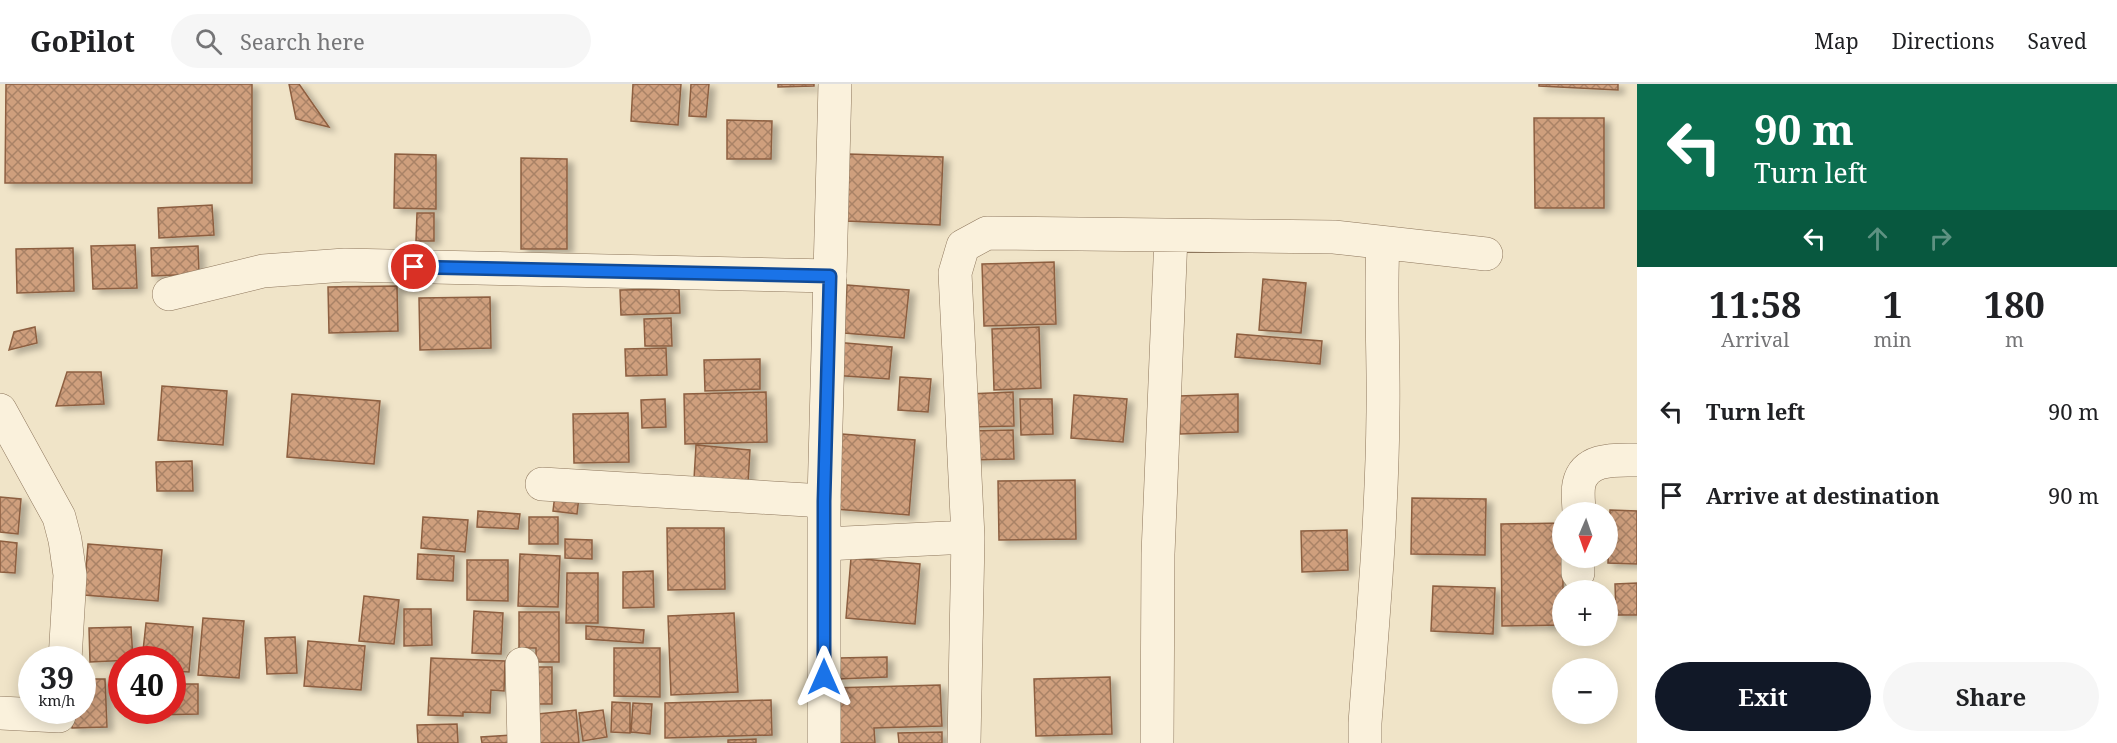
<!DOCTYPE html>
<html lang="en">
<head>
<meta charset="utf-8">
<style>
	:root { --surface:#fff; --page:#f6f6f6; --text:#202124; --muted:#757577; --line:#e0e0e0; --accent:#111827 }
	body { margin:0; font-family:"Noto Serif",serif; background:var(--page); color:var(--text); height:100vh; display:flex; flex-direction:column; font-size:22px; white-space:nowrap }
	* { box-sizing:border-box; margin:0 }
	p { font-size:20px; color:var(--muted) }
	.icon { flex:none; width:33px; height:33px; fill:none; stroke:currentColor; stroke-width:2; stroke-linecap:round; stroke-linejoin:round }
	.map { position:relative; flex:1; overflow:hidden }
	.side { display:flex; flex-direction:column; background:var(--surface); width:480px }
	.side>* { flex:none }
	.banner { background:#0b6e4f; color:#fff; overflow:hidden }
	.needle { width:39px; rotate:182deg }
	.tools { position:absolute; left:1552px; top:418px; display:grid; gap:12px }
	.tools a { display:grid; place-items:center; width:66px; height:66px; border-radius:50%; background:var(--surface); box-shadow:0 3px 15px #0003; font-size:30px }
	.speed { position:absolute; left:18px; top:562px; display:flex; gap:12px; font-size:30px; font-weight:700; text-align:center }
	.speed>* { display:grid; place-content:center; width:78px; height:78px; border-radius:50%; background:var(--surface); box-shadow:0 3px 15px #0003; line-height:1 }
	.speed small { font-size:15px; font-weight:400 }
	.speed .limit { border:9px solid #d22; background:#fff; color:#111 }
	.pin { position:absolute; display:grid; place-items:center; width:51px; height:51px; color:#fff; margin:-26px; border:3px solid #fff; border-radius:50%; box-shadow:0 2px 6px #0007 }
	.me { position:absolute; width:66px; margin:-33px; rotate:0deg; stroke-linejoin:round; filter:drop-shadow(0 0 4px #0008) }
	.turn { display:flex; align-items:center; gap:21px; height:126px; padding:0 18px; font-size:27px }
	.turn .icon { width:78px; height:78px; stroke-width:2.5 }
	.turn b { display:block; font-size:42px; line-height:51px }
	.lanes { display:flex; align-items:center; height:57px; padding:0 18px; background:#0003; justify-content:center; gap:30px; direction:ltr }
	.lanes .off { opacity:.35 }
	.eta { display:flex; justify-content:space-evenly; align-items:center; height:102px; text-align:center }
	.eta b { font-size:36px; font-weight:700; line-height:42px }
	.button { display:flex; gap:12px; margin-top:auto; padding:12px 18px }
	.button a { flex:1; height:69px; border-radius:36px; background:var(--accent); color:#fff; font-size:24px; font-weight:700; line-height:69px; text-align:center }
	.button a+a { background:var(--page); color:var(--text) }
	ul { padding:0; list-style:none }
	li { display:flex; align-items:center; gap:18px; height:84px; padding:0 18px }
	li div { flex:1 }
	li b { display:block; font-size:22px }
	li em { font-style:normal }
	header { display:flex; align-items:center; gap:36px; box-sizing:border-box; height:84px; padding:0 30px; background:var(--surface); border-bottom:2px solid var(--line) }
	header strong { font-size:28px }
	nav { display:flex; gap:33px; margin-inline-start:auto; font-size:21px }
	.search { width:420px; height:54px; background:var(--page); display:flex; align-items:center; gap:15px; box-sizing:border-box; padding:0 21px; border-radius:33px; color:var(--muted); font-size:22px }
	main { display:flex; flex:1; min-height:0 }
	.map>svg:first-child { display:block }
	.building { fill:url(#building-cross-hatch); stroke:#8d5f41; stroke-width:1.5; filter:url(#shadow) }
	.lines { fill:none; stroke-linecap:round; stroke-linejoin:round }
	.minor-casing { stroke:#8d765c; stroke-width:34 }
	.tertiary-casing { stroke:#8d765c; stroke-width:34 }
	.minor { stroke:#faf1dc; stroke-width:33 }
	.tertiary { stroke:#faf1dc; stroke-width:33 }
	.route-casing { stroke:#114b97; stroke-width:15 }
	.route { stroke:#1a73e8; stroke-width:10 }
</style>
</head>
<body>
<header>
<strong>GoPilot</strong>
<div class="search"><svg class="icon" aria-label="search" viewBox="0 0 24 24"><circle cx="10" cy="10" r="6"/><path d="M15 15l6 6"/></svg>Search here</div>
<nav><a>Map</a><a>Directions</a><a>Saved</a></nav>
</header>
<main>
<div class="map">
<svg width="1637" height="659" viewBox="0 0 1637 659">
	<defs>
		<pattern id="building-cross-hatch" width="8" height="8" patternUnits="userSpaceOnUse" patternTransform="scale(1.5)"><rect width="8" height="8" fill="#cf9f7d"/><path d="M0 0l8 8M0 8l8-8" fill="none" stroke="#a98266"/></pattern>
		<filter id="shadow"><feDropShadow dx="6" dy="4" stdDeviation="3" flood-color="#0004"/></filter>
	</defs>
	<rect width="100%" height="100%" fill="#f0e4c8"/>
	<!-- building -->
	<path class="building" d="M 6,0 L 252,0 L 252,99 L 5,99 Z
		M 289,0 L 299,0 L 329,43 L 296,35 Z
		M 633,0 L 681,0 L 678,41 L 631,37 Z
		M 691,0 L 709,0 L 706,33 L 689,32 Z
		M 778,0 L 814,0 L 814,2 L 778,3 Z
		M 1539,0 L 1618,0 L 1618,6 L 1539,2 Z
		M 1534,34 L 1604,34 L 1604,124 L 1535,124 Z
		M 727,36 L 772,37 L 771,75 L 727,75 Z
		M 395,70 L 436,71 L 436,125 L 394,124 Z
		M 848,70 L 943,73 L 940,141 L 846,137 Z
		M 521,74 L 567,75 L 567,165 L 521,165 Z
		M 212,121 L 214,151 L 159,154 L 158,124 Z
		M 417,129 L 434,129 L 434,157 L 416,157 Z
		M 135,161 L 137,204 L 93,205 L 91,162 Z
		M 198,162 L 199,190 L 152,192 L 151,164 Z
		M 73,164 L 74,207 L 17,209 L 16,165 Z
		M 1054,178 L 1056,240 L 984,242 L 982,180 Z
		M 1263,195 L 1306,199 L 1301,249 L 1259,246 Z
		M 847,201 L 909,206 L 904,254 L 844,249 Z
		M 397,202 L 398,247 L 329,249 L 328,203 Z
		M 679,205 L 680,229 L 621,231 L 620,206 Z
		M 490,213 L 491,264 L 420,266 L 419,214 Z
		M 671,234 L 672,262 L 645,262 L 644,235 Z
		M 35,243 L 37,259 L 9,266 L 14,248 Z
		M 1039,243 L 1041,304 L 994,306 L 992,245 Z
		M 1237,250 L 1322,257 L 1320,280 L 1235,273 Z
		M 834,258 L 892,263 L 889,295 L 831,291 Z
		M 666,264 L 667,291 L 626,292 L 625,265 Z
		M 760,275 L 760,305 L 705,307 L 704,276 Z
		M 67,288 L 101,288 L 104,320 L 56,322 Z
		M 900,293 L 931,295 L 928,328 L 898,326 Z
		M 162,302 L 227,307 L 223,361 L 158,356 Z
		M 766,308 L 767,358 L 685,360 L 684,310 Z
		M 1013,308 L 1014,342 L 969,343 L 968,310 Z
		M 292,310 L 380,317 L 374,380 L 287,373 Z
		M 1238,310 L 1238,348 L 1180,350 L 1179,312 Z
		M 1074,311 L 1127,315 L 1123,358 L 1071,354 Z
		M 665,315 L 666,343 L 642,344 L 641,316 Z
		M 1020,315 L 1052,315 L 1053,350 L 1021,351 Z
		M 628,329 L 629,378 L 574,379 L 573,330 Z
		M 1013,346 L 1014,375 L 968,376 L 968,347 Z
		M 842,350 L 915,356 L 909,431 L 835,425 Z
		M 696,361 L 750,366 L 748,399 L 694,395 Z
		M 192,377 L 193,407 L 157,407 L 156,378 Z
		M 1075,396 L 1076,455 L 999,456 L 998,397 Z
		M 555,410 L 579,413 L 577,430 L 553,427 Z
		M 0,413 L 21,415 L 18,450 L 0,448 Z
		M 1412,414 L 1486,415 L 1485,471 L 1411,470 Z
		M 1610,426 L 1637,427 L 1637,480 L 1608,479 Z
		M 478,427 L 520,430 L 518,445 L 477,443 Z
		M 423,433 L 468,436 L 465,468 L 421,464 Z
		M 529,433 L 558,433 L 558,460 L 529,460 Z
		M 1563,439 L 1563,541 L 1502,542 L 1501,440 Z
		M 667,444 L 724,444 L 725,505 L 668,506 Z
		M 1347,446 L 1348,486 L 1302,488 L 1301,447 Z
		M 565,455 L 592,456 L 592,475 L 565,474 Z
		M 0,457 L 17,459 L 15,489 L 0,488 Z
		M 88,460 L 162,466 L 158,517 L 84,511 Z
		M 418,470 L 454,472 L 453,497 L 417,495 Z
		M 520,470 L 560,472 L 558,523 L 518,522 Z
		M 851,474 L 920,480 L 915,540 L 846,534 Z
		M 467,476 L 508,476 L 508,517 L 467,516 Z
		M 653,487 L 654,523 L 623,524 L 623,488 Z
		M 567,489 L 598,489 L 598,539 L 566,539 Z
		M 1637,499 L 1637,531 L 1616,531 L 1615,500 Z
		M 1433,502 L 1495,504 L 1493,550 L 1431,547 Z
		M 364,512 L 399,516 L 394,560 L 359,557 Z
		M 404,525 L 431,525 L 432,561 L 404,562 Z
		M 474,527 L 503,529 L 501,570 L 472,569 Z
		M 519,528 L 559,528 L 559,578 L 536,578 L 536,564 L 519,564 Z
		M 734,529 L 738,608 L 671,611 L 668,532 Z
		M 203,534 L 244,537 L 239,594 L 198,591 Z
		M 146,539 L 193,543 L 189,588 L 172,587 L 172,576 L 142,576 Z
		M 586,542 L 644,546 L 643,559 L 586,555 Z
		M 131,543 L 133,576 L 90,578 L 89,544 Z
		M 295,553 L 297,589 L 267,590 L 265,554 Z
		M 308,557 L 365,562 L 361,606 L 304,602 Z
		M 614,564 L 660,564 L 660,613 L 614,612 Z
		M 887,573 L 887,593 L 838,595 L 838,574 Z
		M 431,574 L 505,577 L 504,607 L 491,606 L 490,629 L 463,628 L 463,632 L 428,631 Z
		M 530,583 L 552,583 L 552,620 L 530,620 Z
		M 1110,593 L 1112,650 L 1036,652 L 1034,595 Z
		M 82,595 L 105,595 L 107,643 L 72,644 L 72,627 L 82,627 Z
		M 172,600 L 198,600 L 198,630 L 156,631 L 156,627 L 172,627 Z
		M 940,601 L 942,642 L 874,644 L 875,659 L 831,659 L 830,604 Z
		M 771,616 L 772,651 L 665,654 L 665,619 Z
		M 612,618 L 630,619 L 630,649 L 611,648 Z
		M 633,619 L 652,620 L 650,650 L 631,648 Z
		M 576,626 L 579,659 L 531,659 L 528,631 Z
		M 603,626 L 607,653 L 583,657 L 579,629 Z
		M 457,640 L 458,659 L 418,659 L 417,641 Z
		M 942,648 L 942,659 L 899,659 L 898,649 Z
		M 512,651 L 513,659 L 482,659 L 481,653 Z
		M 756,655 L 756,659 L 728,659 L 728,656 Z"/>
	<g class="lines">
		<defs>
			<path id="minor" d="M 169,210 L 263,187 L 345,181 L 830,192
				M 0,326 L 59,433 L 65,456 L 70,491 L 65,576
				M 542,400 L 824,417
				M 1579,429 C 1579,420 1577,409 1579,400 C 1585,373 1617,376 1637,376
				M 825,460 L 968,453
				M 1578,489 L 1578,474
				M 522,580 L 524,659
				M 0,629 L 59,632
				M 964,659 L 968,453 L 955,189 L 963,162 L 987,149 L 1334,153 L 1486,170
				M 1157,659 L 1158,470 L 1171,152
				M 1365,659 L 1365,639 C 1373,536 1382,432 1383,328 C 1384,272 1380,215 1383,159"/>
			<path id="tertiary" d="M 824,659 L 824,417 L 835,0"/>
		</defs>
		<!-- minor casing -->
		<use href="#minor" class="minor-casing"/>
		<!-- tertiary casing -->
		<use href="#tertiary" class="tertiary-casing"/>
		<!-- minor -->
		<use href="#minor" class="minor"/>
		<!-- tertiary -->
		<use href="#tertiary" class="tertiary"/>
	</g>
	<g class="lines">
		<defs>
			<path id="route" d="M 414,183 L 830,192 L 824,417 L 824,593"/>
		</defs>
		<!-- route casing -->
		<use href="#route" class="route-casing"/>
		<!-- route -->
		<use href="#route" class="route"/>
	</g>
</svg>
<div class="tools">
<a><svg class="needle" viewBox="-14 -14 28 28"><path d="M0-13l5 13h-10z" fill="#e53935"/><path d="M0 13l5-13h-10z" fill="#757577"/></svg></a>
<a>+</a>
<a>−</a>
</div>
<div class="speed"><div>39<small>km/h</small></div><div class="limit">40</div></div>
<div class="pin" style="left:414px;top:183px;background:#d93025"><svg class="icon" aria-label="arrive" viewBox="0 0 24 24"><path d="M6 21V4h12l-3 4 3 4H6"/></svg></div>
<svg class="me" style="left:824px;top:593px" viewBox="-20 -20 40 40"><path d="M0-17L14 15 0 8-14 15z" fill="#1a73e8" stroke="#fff" stroke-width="4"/></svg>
</div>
<section class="side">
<div class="banner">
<div class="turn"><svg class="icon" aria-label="left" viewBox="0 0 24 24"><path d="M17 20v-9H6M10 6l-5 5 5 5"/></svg><div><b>90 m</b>Turn left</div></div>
<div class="lanes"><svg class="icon" aria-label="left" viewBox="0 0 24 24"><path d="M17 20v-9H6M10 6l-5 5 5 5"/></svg><svg class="icon off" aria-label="ahead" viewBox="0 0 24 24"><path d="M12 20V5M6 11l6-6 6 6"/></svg><svg class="icon off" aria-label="right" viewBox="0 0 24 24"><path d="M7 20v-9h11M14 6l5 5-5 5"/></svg></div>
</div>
<div class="eta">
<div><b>11:58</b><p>Arrival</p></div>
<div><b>1</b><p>min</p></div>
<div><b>180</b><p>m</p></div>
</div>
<ul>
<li><svg class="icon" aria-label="left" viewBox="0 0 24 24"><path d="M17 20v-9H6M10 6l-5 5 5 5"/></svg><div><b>Turn left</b></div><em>90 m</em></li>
<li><svg class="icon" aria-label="arrive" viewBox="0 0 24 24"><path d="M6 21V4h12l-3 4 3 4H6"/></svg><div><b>Arrive at destination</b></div><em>90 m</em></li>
</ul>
<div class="button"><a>Exit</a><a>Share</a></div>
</section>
</main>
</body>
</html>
